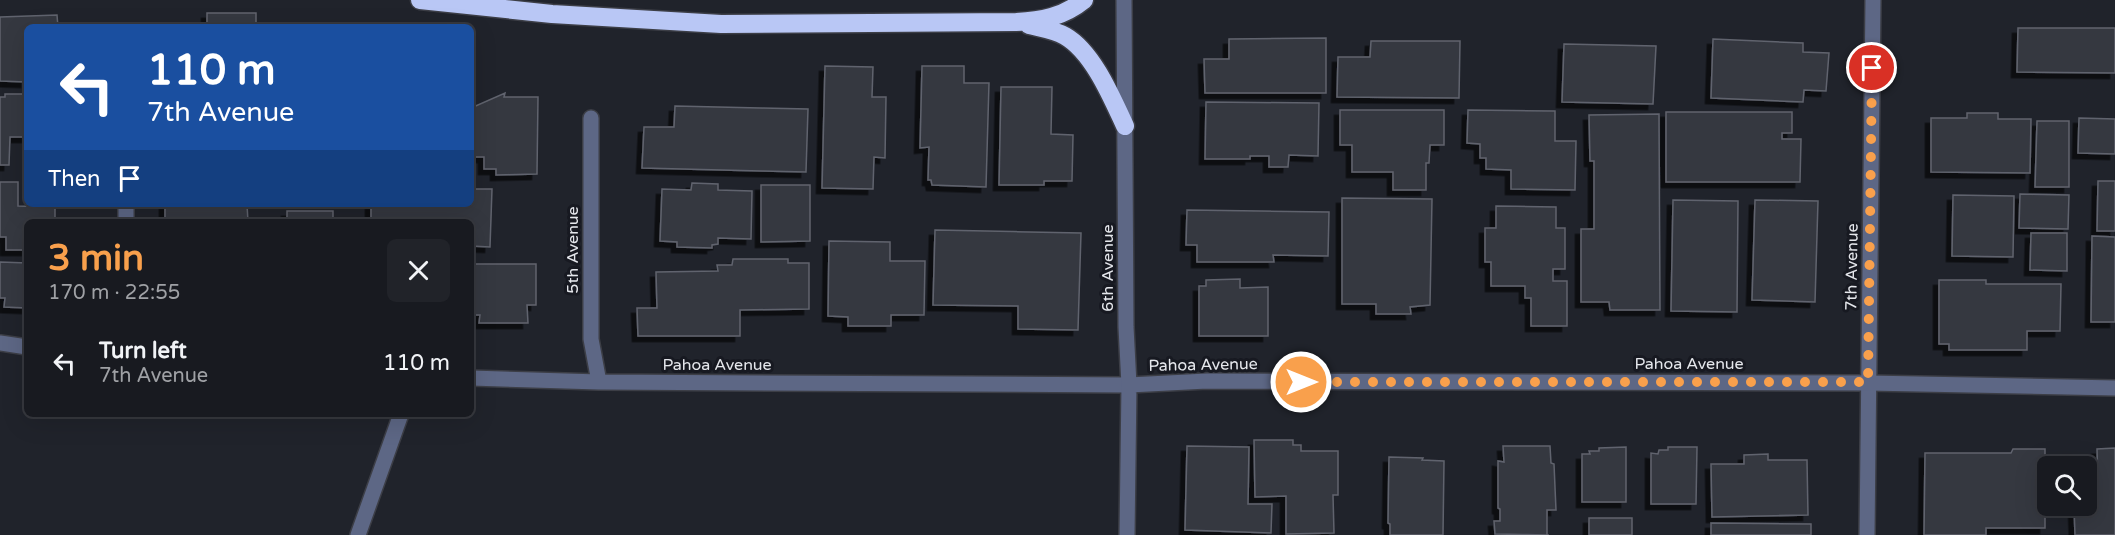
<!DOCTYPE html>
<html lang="en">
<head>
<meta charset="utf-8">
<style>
	:root { --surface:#181a20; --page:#212329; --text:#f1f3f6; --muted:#9fa1a5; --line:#36383e; --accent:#f9a04c }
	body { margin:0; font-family:"Varela Round",sans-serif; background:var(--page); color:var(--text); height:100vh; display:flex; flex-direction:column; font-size:22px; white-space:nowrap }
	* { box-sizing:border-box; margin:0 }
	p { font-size:20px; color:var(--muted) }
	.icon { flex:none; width:33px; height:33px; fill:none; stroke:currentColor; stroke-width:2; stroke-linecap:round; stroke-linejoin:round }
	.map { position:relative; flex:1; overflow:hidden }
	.details { position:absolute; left:24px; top:219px; width:450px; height:198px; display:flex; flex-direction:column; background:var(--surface); border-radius:9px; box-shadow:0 6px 24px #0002,0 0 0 2px var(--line) }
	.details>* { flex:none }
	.hud { position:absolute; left:24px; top:24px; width:450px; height:183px; border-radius:9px; box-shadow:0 6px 24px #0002,0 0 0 2px var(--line); background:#1a4fa0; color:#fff; overflow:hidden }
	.buttons { position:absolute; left:2037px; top:456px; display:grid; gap:12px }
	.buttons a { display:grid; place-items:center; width:60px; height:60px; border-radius:9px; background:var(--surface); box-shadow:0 6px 24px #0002,0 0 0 2px var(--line); font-size:30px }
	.pin { position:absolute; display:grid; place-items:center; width:51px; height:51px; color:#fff; margin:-26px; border:3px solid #fff; border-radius:50%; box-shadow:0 2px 6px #0007 }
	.me { position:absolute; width:66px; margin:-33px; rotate:90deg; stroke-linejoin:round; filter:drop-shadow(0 0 4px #0008) }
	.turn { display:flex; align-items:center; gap:21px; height:126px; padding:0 24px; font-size:27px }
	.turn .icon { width:78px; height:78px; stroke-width:2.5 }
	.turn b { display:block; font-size:42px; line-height:51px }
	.then { display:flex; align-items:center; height:57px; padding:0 24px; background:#0003; gap:12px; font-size:22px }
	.round { display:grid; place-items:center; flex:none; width:63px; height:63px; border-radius:9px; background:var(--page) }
	.headline { display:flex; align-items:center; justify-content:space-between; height:102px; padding:0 24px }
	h1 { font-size:36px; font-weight:800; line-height:45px; color:var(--accent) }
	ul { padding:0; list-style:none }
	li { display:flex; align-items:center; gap:18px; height:84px; padding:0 24px }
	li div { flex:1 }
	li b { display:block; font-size:22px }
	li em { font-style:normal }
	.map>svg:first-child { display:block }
	.building { fill:#353841; stroke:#61646e; stroke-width:1.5; filter:url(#shadow) }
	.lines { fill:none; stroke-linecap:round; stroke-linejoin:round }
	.minor-casing { stroke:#3c3e46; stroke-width:18 }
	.tertiary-casing { stroke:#3c3e46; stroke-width:18 }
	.motorway-casing { stroke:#3c3e46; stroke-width:21 }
	.minor { stroke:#5d6785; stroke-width:15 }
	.tertiary { stroke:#5d6785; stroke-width:15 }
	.motorway { stroke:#b9c7f5; stroke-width:18 }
	.route { stroke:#f9a04c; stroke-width:10; stroke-dasharray:0 18 }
	.labels { text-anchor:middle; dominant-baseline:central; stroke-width:6; stroke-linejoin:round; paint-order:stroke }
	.street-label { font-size:16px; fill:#e5e7ec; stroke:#171921 }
</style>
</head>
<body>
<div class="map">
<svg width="2115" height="535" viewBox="0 0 2115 535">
	<defs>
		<filter id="shadow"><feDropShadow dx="-5.5" dy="5.5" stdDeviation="0" flood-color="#0009"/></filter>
	</defs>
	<rect width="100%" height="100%" fill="#20232b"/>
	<!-- building -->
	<path class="building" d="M 207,13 L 256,13 L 256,26 L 267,25 L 267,27 L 207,27 Z
		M 57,15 L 58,27 L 27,27 L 26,82 L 0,81 L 0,17 Z
		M 269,25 L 307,25 L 308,27 L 269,27 Z
		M 2018,28 L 2115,28 L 2115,73 L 2017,72 Z
		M 1326,38 L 1326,93 L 1205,93 L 1204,59 L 1229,59 L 1229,39 Z
		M 1713,39 L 1803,43 L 1803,52 L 1829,53 L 1826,91 L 1804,90 L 1803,102 L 1711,98 Z
		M 1371,41 L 1460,41 L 1459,98 L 1337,97 L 1338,57 L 1370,57 Z
		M 1564,44 L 1656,46 L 1653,104 L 1562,102 Z
		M 825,66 L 873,67 L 872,97 L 886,97 L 885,158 L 874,157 L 873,189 L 822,188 Z
		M 922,66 L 964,66 L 964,83 L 989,83 L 986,187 L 932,185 L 931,180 L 928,180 L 929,147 L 920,148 Z
		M 1001,87 L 1052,87 L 1051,134 L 1073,135 L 1072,181 L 1044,181 L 1044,185 L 999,185 Z
		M 505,93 L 504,97 L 538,97 L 537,174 L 496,175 L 496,169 L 484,169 L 484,157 L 471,157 L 471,108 Z
		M 5,94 L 27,94 L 27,137 L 10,137 L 9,165 L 0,165 L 0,97 L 5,97 Z
		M 1206,102 L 1319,103 L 1318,156 L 1289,155 L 1288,167 L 1269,167 L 1269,156 L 1250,156 L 1250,159 L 1205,159 Z
		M 675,106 L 808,109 L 806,172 L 642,168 L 644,127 L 674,127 Z
		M 1340,110 L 1444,110 L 1444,145 L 1430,145 L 1429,163 L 1426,163 L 1426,190 L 1393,190 L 1393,172 L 1352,172 L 1352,145 L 1340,145 Z
		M 1468,110 L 1555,111 L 1555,141 L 1576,141 L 1575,190 L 1511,189 L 1511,170 L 1486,169 L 1486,158 L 1480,158 L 1480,144 L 1467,143 Z
		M 1666,112 L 1792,112 L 1792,133 L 1782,133 L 1782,139 L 1801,139 L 1800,182 L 1666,182 Z
		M 1967,113 L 1998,113 L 1998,119 L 2031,119 L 2030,173 L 1931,172 L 1931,118 L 1967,118 Z
		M 1659,114 L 1660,310 L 1610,310 L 1609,302 L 1581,302 L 1581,229 L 1594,229 L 1594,161 L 1590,161 L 1589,115 Z
		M 2079,118 L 2115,119 L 2115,154 L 2078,153 Z
		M 2037,121 L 2069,121 L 2069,187 L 2035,187 Z
		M 2098,181 L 2115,181 L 2115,231 L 2097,231 Z
		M 0,182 L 18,182 L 18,206 L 55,207 L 55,222 L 27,222 L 27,250 L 6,250 L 6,237 L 0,237 Z
		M 692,183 L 718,184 L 718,190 L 752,191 L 751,239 L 718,238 L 718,244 L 712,245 L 712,248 L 677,247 L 677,242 L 660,241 L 662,189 L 691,190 Z
		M 761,185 L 810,185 L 810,241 L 761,242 Z
		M 471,189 L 492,189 L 490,247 L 471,246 L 471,222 L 371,222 L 371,204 L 471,204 Z
		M 2020,194 L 2069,195 L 2068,229 L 2019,228 Z
		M 1953,195 L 2014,196 L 2013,257 L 1952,256 Z
		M 1342,198 L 1432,199 L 1430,305 L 1410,307 L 1411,314 L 1376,314 L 1376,304 L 1342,304 Z
		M 1673,200 L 1738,201 L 1737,312 L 1671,311 Z
		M 1755,200 L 1818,201 L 1815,302 L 1752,300 Z
		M 165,204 L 247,204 L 248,222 L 165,222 Z
		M 1496,206 L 1556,207 L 1556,228 L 1565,228 L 1565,269 L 1553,269 L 1553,281 L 1567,281 L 1567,326 L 1531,326 L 1531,298 L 1525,298 L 1525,286 L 1491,286 L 1491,262 L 1485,262 L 1485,228 L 1496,228 Z
		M 1187,210 L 1329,212 L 1328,256 L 1273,255 L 1274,262 L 1197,262 L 1197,245 L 1186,245 Z
		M 287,211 L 333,211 L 333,222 L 287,222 Z
		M 935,230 L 1081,233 L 1078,330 L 1018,329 L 1018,306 L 933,305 Z
		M 2031,233 L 2067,233 L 2067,271 L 2030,270 Z
		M 2092,236 L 2115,237 L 2115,322 L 2091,322 Z
		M 829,241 L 890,242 L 890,261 L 925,261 L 924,315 L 891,315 L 891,326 L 848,326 L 848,317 L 828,316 Z
		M 733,259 L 788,259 L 788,263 L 809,263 L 809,309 L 740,310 L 740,336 L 638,336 L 637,308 L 657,308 L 656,272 L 718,271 L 717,265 L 732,265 Z
		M 0,262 L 27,263 L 27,308 L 4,307 L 5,298 L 0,298 Z
		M 471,264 L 536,264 L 536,305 L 527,305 L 528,323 L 479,323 L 480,315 L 472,315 L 471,322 Z
		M 1240,279 L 1240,288 L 1268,287 L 1268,336 L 1199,336 L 1199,286 L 1206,286 L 1206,280 Z
		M 1939,280 L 1986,280 L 1986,284 L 2061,284 L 2060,331 L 2027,331 L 2027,350 L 1949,350 L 1949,344 L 1939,344 Z
		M 1254,440 L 1293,440 L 1293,445 L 1301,445 L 1301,451 L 1338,451 L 1338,495 L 1333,495 L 1334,533 L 1286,534 L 1286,496 L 1255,497 Z
		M 1187,446 L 1249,447 L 1248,504 L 1272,504 L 1271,533 L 1185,530 Z
		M 1503,446 L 1550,446 L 1551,463 L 1554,464 L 1556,510 L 1547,510 L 1547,535 L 1549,535 L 1495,534 L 1494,521 L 1500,521 L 1500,509 L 1498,508 L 1498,461 L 1504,462 Z
		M 1626,447 L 1626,502 L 1582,502 L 1582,454 L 1590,454 L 1589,451 L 1599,451 L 1599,448 Z
		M 1668,447 L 1697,447 L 1696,504 L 1651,504 L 1651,453 L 1658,454 L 1659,450 L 1668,450 Z
		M 2115,448 L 2115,535 L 2075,535 L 2074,506 L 2086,506 L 2086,480 L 2098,480 L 2097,449 Z
		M 2013,449 L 2045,449 L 2045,528 L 1986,528 L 1986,535 L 1924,535 L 1925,453 L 2011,453 Z
		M 1768,454 L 1768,460 L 1807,460 L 1808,515 L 1712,517 L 1711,464 L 1744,464 L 1744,455 Z
		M 1389,457 L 1423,458 L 1422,460 L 1444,461 L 1443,535 L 1390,535 L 1390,524 L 1388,523 Z
		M 1589,518 L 1632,518 L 1632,535 L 1589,535 Z
		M 1711,523 L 1811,524 L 1811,535 L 1711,535 Z"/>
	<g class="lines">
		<defs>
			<path id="minor" d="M 591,118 L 591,339 L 599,382
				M 126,204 L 126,222
				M 0,343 L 27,347
				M 471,378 L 599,382 L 1129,385
				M 358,535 L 401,414
				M 1867,535 L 1873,0"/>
			<path id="tertiary" d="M 1124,0 L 1126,327 L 1129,385 L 1127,535
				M 1129,385 L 1207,381 L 1868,383 L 2115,388"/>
			<path id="motorway" d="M 420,0 L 552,14 L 721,24 L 1016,22 C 1041,21 1063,17 1084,0
				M 1029,25 C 1041,28 1055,30 1065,36 C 1093,52 1112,98 1125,126"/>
		</defs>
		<!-- minor casing -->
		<use href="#minor" class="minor-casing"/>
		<!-- tertiary casing -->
		<use href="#tertiary" class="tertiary-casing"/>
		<!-- motorway casing -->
		<use href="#motorway" class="motorway-casing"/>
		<!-- minor -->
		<use href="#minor" class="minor"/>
		<!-- tertiary -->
		<use href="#tertiary" class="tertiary"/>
		<!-- motorway -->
		<use href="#motorway" class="motorway"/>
	</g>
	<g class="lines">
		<!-- route -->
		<path class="route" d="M 1301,382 L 1868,382 L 1872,68"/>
	</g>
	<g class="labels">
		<!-- street labels -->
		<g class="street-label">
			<text transform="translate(573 250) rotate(-90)">5th Avenue</text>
			<text transform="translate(1852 267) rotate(-89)">7th Avenue</text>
			<text transform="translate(1108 268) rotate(-90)">6th Avenue</text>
			<text x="1689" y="364">Pahoa Avenue</text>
			<text x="717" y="365">Pahoa Avenue</text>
			<text transform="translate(1203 365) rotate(-1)">Pahoa Avenue</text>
		</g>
	</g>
</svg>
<div class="buttons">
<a><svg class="icon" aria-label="search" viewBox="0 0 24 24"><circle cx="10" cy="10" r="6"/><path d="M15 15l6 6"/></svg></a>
</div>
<div class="pin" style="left:1872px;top:68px;background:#d93025"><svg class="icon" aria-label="arrive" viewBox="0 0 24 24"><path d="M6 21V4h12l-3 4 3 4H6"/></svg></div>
<svg class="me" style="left:1301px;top:382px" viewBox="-20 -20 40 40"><circle r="17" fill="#f9a04c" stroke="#fff" stroke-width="3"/><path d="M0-11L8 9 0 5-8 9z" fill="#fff"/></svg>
<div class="hud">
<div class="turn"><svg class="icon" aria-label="left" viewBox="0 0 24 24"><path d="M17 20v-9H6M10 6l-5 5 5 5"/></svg><div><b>110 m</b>7th Avenue</div></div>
<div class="then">Then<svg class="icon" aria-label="arrive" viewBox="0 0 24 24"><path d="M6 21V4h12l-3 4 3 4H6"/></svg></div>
</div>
<section class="details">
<div class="headline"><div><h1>3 min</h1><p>170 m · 22:55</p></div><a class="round"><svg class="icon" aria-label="close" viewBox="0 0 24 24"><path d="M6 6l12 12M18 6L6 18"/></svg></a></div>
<ul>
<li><svg class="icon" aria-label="left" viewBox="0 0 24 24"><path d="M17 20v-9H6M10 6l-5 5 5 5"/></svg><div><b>Turn left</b><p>7th Avenue</p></div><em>110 m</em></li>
</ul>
</section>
</div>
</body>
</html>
